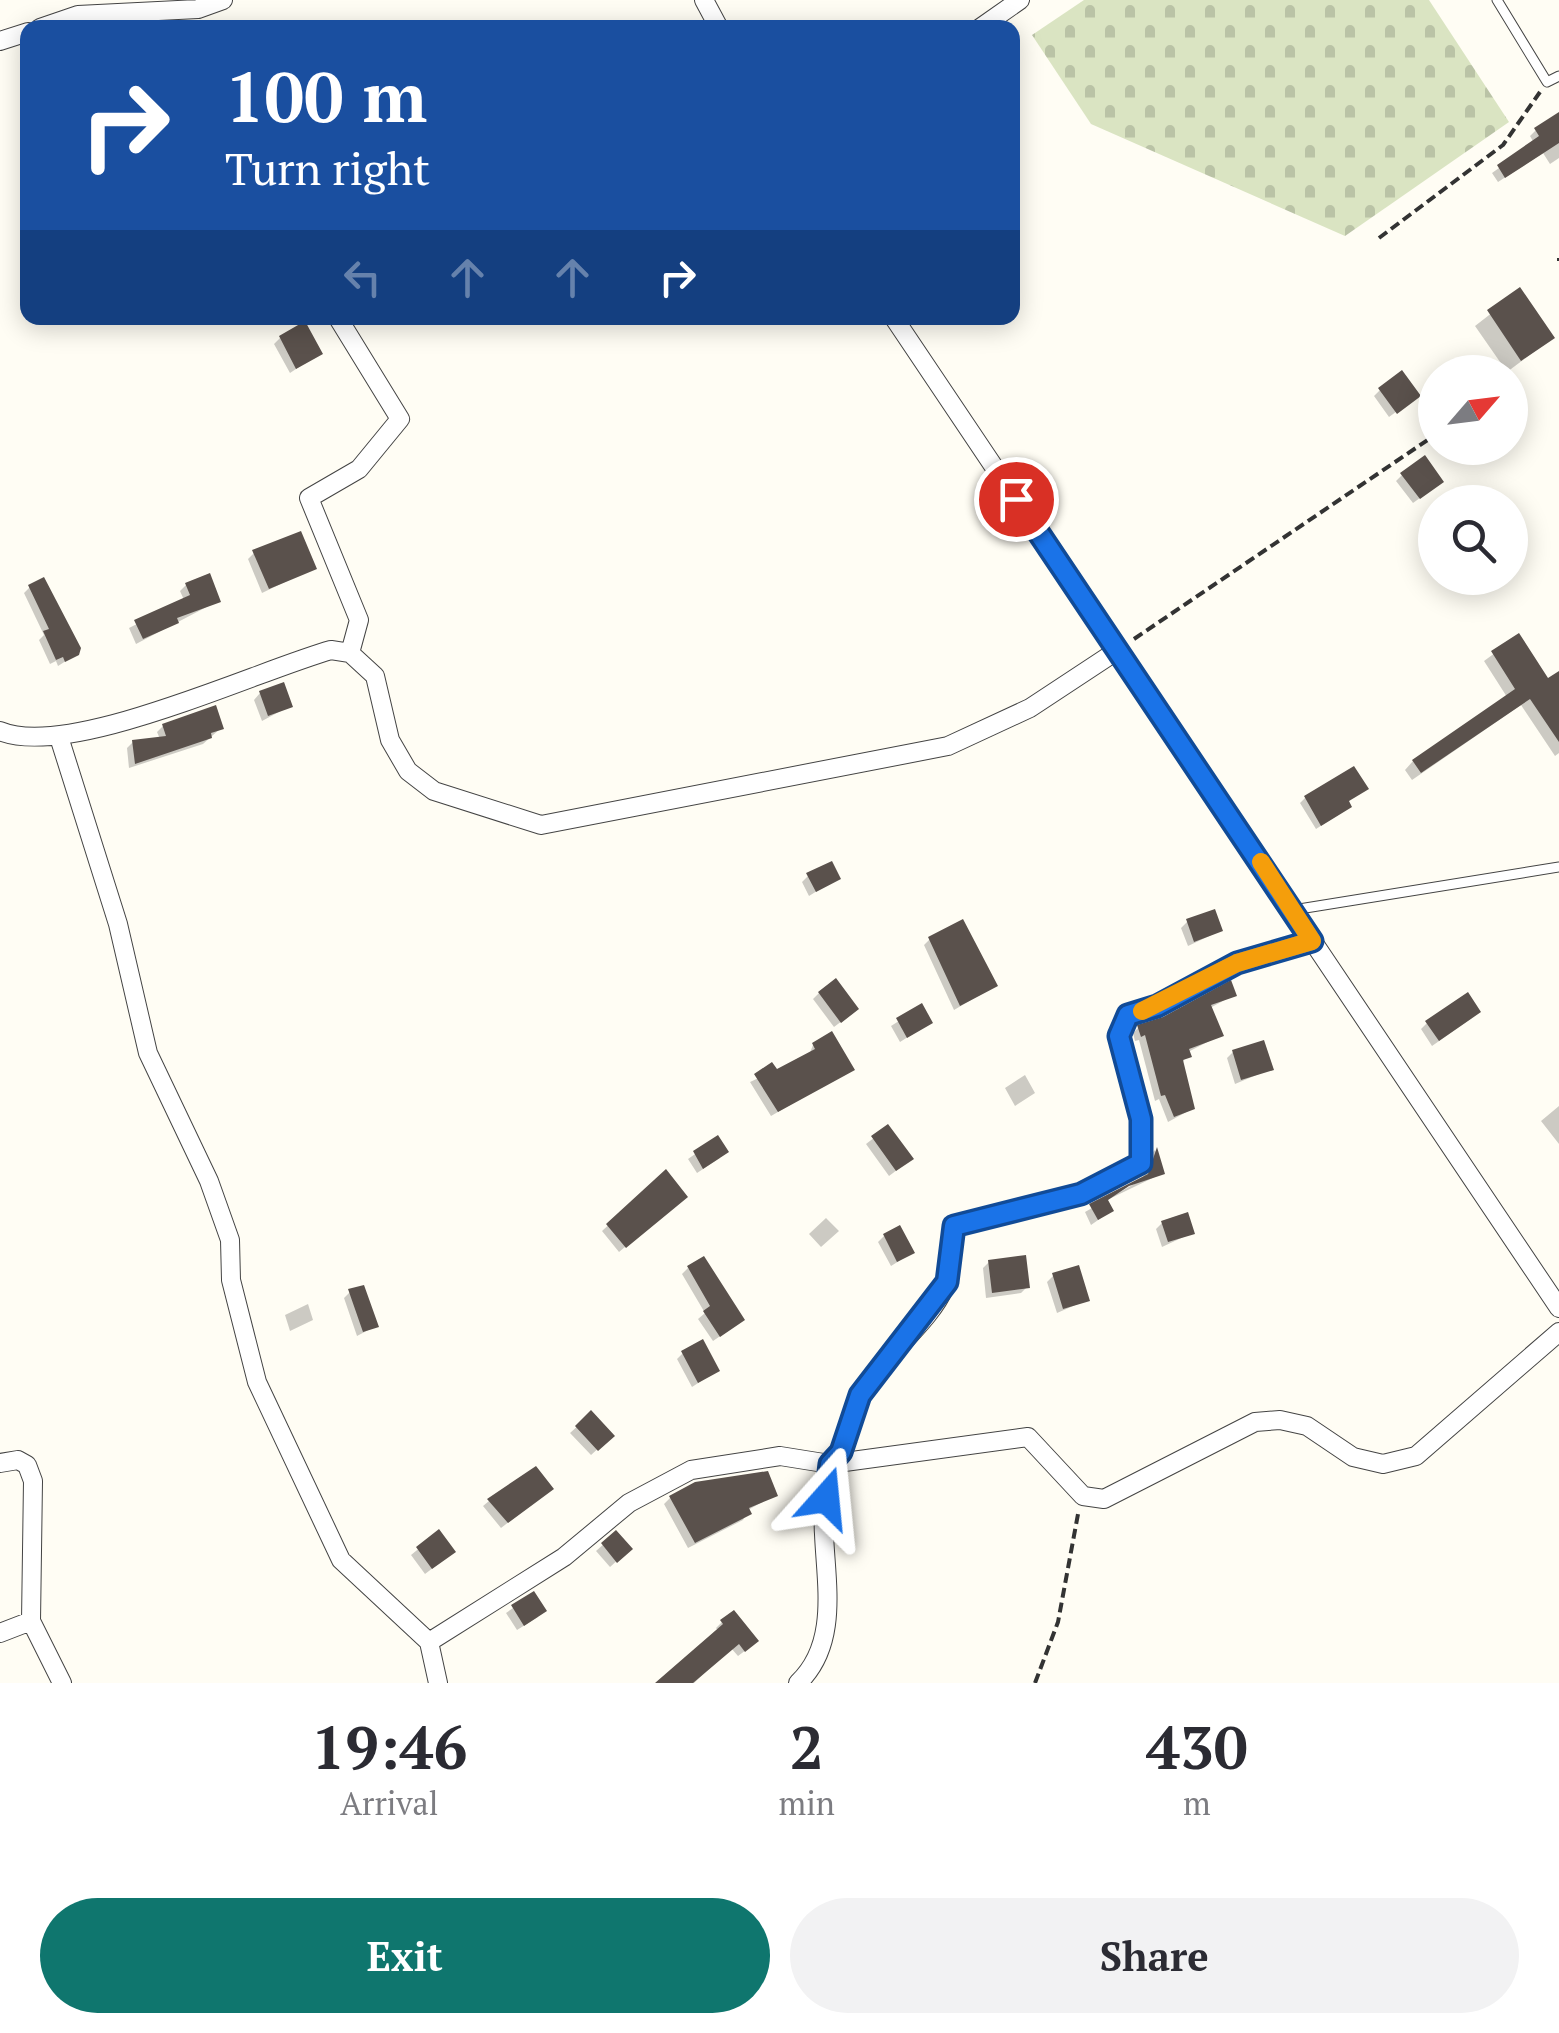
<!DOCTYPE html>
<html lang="en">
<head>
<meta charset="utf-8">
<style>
	:root { --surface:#fff; --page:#f2f2f3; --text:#2b2b33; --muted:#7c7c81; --accent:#0f766e }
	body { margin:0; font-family:"PT Serif",serif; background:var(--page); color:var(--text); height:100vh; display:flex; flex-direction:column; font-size:38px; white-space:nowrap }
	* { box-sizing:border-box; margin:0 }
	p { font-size:32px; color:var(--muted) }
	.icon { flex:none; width:55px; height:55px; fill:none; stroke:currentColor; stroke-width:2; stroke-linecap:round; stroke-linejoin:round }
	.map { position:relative; height:1683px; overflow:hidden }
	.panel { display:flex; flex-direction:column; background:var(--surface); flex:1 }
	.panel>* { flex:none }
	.guide { position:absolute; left:20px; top:20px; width:1000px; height:305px; border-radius:20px; box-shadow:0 5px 25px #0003; background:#1a4fa0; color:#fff; overflow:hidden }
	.needle { width:65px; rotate:62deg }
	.buttons { position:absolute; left:1418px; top:355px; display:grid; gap:20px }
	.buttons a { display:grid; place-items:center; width:110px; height:110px; border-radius:50%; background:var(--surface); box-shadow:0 5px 25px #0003; font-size:50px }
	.pin { position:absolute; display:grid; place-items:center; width:85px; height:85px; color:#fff; margin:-42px; border:5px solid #fff; border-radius:50%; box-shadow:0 2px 10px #0007 }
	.me { position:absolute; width:110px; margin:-55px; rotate:18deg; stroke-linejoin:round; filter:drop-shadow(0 0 8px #0008) }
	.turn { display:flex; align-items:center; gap:35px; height:210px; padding:0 40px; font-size:45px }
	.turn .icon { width:130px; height:130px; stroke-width:2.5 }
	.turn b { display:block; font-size:70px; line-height:85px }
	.lanes { display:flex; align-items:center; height:95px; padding:0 40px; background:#0003; justify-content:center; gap:50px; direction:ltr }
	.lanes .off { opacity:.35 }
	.eta { display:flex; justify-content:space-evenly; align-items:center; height:170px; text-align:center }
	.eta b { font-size:60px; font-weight:700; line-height:70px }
	.button { display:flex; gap:20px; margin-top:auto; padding:20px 40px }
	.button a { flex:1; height:115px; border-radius:60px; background:var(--accent); color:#fff; font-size:40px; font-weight:700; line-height:115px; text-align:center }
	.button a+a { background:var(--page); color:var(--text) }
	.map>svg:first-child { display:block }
	.cemetery { fill:url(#cemetery-stones) }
	.shadow { fill:#0003 }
	.building { fill:#5a514c }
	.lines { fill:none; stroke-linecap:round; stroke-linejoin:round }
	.lane-casing { stroke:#444; stroke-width:11 }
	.street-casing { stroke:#444; stroke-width:20 }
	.path { stroke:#333; stroke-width:4; stroke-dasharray:10 5; stroke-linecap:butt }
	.lane { stroke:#fff; stroke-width:9 }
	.street { stroke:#fff; stroke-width:18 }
	.route-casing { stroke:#114b97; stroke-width:25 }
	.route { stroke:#1a73e8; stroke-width:18 }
	.slow { stroke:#f59e0b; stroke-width:18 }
</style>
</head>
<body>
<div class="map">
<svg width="1559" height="1683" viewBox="0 0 1559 1683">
	<defs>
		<pattern id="cemetery-stones" width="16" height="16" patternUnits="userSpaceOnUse" patternTransform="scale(2.5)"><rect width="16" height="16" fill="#dae4c2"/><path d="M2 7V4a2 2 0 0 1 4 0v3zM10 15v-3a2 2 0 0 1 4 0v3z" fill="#bac3a6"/></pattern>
	</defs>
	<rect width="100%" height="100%" fill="#fffdf4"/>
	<!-- cemetery -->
	<path class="cemetery" d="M 1084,0 L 1429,0 L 1509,122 L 1345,236 L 1091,124 L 1032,35 Z"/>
	<!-- shadow -->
	<path class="shadow" d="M 1559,128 L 1559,158 L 1550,164 L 1543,153 L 1498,182 L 1492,173 L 1534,143 L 1530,136 L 1536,130 Z
		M 1520,291 L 1552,338 L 1507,372 L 1475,326 Z
		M 280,338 L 320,353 L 290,373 L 274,344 Z
		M 1380,390 L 1415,398 L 1389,417 L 1374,396 Z
		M 1402,475 L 1435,487 L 1413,503 L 1396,481 Z
		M 254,553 L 314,568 L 262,593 L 248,559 Z
		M 186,585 L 218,601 L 136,644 L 129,628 L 184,600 L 180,591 Z
		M 30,587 L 77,654 L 58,666 L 56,661 L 50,664 L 39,640 L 44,635 L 24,593 Z
		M 1518,636 L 1547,682 L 1559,674 L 1559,753 L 1555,756 L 1521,705 L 1412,780 L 1405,770 L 1413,761 L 1507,697 L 1484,661 Z
		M 260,693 L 290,706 L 262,721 L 254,700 Z
		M 163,726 L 221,728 L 203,744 L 129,768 L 127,748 L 133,742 L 160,739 L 157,732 Z
		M 1305,798 L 1346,802 L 1344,811 L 1316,829 L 1300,803 Z
		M 808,876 L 838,878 L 809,896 L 802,882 Z
		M 1187,922 L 1220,931 L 1188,946 L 1181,928 Z
		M 930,939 L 995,986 L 954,1010 L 924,945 Z
		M 819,993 L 850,1015 L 834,1027 L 813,999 Z
		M 1234,995 L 1210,1008 L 1221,1035 L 1188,1052 L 1182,1064 L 1192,1109 L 1168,1122 L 1159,1099 L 1155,1101 L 1139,1040 L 1135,1041 L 1133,1033 L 1139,1027 Z
		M 921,1007 L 930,1023 L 900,1042 L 891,1026 Z
		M 1472,1018 L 1432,1046 L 1421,1029 L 1427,1023 Z
		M 831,1035 L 852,1069 L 771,1116 L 750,1082 L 809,1055 L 813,1045 Z
		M 1233,1052 L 1271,1069 L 1235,1084 L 1227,1058 Z
		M 1025,1075 L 1035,1093 L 1015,1106 L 1005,1088 Z
		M 1559,1106 L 1559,1144 L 1541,1121 Z
		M 888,1127 L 905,1164 L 889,1176 L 866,1144 Z
		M 718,1138 L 720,1158 L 697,1173 L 688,1159 Z
		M 1155,1150 L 1163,1173 L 1105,1201 L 1111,1211 L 1091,1225 L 1085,1212 L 1143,1179 L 1148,1157 Z
		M 666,1172 L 679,1202 L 619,1252 L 602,1231 Z
		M 826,1218 L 839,1231 L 821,1247 L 809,1234 Z
		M 1162,1223 L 1192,1233 L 1162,1247 L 1156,1229 Z
		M 884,1236 L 912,1253 L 891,1266 L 878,1242 Z
		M 989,1262 L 1027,1287 L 1021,1293 L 986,1298 L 983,1268 Z
		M 688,1268 L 735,1326 L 713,1341 L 698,1319 L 705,1313 L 682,1274 Z
		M 1053,1276 L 1087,1300 L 1057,1313 L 1047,1282 Z
		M 350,1292 L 376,1326 L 357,1336 L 344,1298 Z
		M 308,1304 L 313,1320 L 290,1331 L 285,1315 Z
		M 683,1353 L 717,1371 L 692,1387 L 677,1359 Z
		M 591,1414 L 612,1436 L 591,1455 L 570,1433 Z
		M 544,1495 L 501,1528 L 483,1506 L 489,1501 Z
		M 775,1495 L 748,1510 L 743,1520 L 688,1548 L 664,1504 L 670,1498 Z
		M 438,1533 L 446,1558 L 425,1574 L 411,1555 Z
		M 616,1533 L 630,1549 L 610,1567 L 596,1551 Z
		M 533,1594 L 538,1617 L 517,1630 L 506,1613 Z
		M 722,1622 L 750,1647 L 738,1656 L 731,1648 L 694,1683 L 660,1683 L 719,1632 L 716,1628 Z"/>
	<!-- building -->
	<path class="building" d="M 1559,112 L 1559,143 L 1505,178 L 1497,165 L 1539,136 L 1534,128 Z
		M 1520,287 L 1555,338 L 1521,361 L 1487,310 Z
		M 305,321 L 323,354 L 296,369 L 279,336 Z
		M 1402,370 L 1421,396 L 1397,414 L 1378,388 Z
		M 1425,455 L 1444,482 L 1420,499 L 1400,473 Z
		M 301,531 L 317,569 L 269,589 L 252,550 Z
		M 210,573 L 221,602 L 177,618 L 179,623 L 143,639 L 134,620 L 190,595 L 185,583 Z
		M 44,577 L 81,648 L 79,655 L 65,662 L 63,657 L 56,660 L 43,631 L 49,629 L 28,585 Z
		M 1519,633 L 1548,678 L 1559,671 L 1559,742 L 1530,699 L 1421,773 L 1412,760 L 1515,689 L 1491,651 Z
		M 284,682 L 293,707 L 268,716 L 259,691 Z
		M 216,705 L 224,729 L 211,733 L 212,738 L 135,764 L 132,740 L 166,736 L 162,724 Z
		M 1354,766 L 1369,789 L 1349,801 L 1352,807 L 1321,826 L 1304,796 Z
		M 832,861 L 841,879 L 816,892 L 806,873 Z
		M 1215,909 L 1223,931 L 1194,942 L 1186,919 Z
		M 963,919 L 998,986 L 960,1006 L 928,937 Z
		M 836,978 L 859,1009 L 841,1023 L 818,992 Z
		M 1231,980 L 1237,996 L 1211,1005 L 1224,1036 L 1189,1049 L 1192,1057 L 1183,1060 L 1195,1109 L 1174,1117 L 1165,1095 L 1161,1096 L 1145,1035 L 1141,1037 L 1137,1025 L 1163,1017 Z
		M 1468,992 L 1481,1012 L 1439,1041 L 1425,1021 Z
		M 922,1003 L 933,1023 L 907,1038 L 896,1018 Z
		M 832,1031 L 855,1070 L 778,1112 L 754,1074 L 772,1062 L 777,1069 L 815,1049 L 812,1043 Z
		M 1264,1040 L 1274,1070 L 1241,1080 L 1232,1050 Z
		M 888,1124 L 914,1159 L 896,1171 L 871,1136 Z
		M 718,1135 L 729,1152 L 703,1169 L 693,1151 Z
		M 1157,1147 L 1165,1174 L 1129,1186 L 1108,1200 L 1114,1211 L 1098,1220 L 1089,1204 L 1148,1174 Z
		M 666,1169 L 688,1197 L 626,1248 L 606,1224 Z
		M 1188,1212 L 1195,1234 L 1168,1242 L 1161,1221 Z
		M 900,1225 L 915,1253 L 897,1262 L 883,1234 Z
		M 1026,1255 L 1030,1288 L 992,1293 L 988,1260 Z
		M 704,1256 L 745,1320 L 720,1337 L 703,1311 L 710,1306 L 687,1266 Z
		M 1079,1265 L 1090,1301 L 1063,1309 L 1052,1273 Z
		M 364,1285 L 379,1327 L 363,1332 L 348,1289 Z
		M 703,1339 L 720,1371 L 698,1383 L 681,1351 Z
		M 591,1410 L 615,1436 L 598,1451 L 575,1426 Z
		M 536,1466 L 554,1489 L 508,1523 L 487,1499 Z
		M 768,1471 L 778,1496 L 749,1508 L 752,1514 L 695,1543 L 669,1496 L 695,1482 Z
		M 439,1529 L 456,1552 L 432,1569 L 416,1547 Z
		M 616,1530 L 633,1549 L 617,1563 L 601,1543 Z
		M 534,1591 L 547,1611 L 524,1626 L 511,1605 Z
		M 734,1610 L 759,1641 L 745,1652 L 739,1644 L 693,1683 L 655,1683 L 723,1624 L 720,1620 Z"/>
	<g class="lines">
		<defs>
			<path id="lane" d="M 1497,0 L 1547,82 L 1559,76
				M 1293,910 L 1559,867"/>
			<path id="street" d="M 704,0 L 719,28
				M 40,28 L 78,15 L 198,9 L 223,0
				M 980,28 L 1020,0
				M 0,41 L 28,32
				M 338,318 L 400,419 L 359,469 L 309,498 L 359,620 L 350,653
				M 894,318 L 1559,1308
				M 0,731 C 69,760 256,671 331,650 L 350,653 L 375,676 L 390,740 L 408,771 L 434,791 L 541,825 L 948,746 L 1030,708 L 1118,650
				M 59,737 L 118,924 L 148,1053 L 209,1181 L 230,1240 L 231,1280 L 257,1382 L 341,1560 L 429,1642 L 438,1683
				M 0,1463 L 18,1460 L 27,1465 L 33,1481 L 31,1621
				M 0,1633 L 31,1621 L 62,1683
				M 429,1642 L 564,1557 L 629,1503 L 691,1470 L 780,1456 L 830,1464 C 849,1444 849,1417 862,1393 C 882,1357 931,1321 944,1288 C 952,1269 952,1245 954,1225 L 1081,1194 L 1141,1163 L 1141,1119 L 1119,1036 L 1128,1015 L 1157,1006 L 1237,963 L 1312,941
				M 798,1683 C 839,1644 826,1584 824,1534 C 822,1512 828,1487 830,1464 L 1028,1437 L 1083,1496 L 1104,1499 L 1255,1422 L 1280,1420 L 1307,1426 L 1353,1457 L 1383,1464 L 1416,1456 L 1559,1332"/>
		</defs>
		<!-- lane casing -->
		<use href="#lane" class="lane-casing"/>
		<!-- street casing -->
		<use href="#street" class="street-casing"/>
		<!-- path -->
		<path class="path" d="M 1379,238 L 1503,145 L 1540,92
			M 1559,258 L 1559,261
			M 1134,639 L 1435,435
			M 1035,1683 L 1058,1622 L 1078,1514"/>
		<!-- lane -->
		<use href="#lane" class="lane"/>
		<!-- street -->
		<use href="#street" class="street"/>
	</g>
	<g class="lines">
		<defs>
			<path id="route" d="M 826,1498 L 830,1464 L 841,1452 L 860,1395 L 947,1282 L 954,1226 L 1081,1194 L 1141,1163 L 1141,1119 L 1119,1036 L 1128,1015 L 1157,1006 L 1237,963 L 1312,941 L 1016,499"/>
		</defs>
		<!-- route casing -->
		<use href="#route" class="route-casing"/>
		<!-- route -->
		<use href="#route" class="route"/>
		<!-- slow -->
		<path class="slow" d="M 1142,1011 L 1237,963 L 1312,941 L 1261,862"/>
	</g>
</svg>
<div class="buttons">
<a><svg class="needle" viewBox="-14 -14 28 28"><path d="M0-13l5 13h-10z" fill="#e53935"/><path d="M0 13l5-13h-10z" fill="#7c7c81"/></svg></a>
<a><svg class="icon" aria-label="search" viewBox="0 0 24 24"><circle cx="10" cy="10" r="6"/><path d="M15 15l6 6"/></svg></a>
</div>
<div class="pin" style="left:1016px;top:499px;background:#d93025"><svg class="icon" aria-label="arrive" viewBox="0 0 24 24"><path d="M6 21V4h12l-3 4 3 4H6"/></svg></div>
<svg class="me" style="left:826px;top:1498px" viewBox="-20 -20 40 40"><path d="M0-17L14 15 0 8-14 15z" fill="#1a73e8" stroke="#fff" stroke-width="4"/></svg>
<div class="guide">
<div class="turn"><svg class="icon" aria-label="right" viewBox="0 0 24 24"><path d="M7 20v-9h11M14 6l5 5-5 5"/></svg><div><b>100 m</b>Turn right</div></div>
<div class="lanes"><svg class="icon off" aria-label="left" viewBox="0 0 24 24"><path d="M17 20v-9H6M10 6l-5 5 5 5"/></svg><svg class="icon off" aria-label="ahead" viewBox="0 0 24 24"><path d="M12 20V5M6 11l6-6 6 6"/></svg><svg class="icon off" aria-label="ahead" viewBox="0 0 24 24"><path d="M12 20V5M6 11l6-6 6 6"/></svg><svg class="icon" aria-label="right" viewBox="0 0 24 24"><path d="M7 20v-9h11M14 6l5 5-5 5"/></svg></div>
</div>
</div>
<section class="panel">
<div class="eta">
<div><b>19:46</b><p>Arrival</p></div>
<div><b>2</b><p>min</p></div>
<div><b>430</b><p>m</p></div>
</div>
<div class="button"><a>Exit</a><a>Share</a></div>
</section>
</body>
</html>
